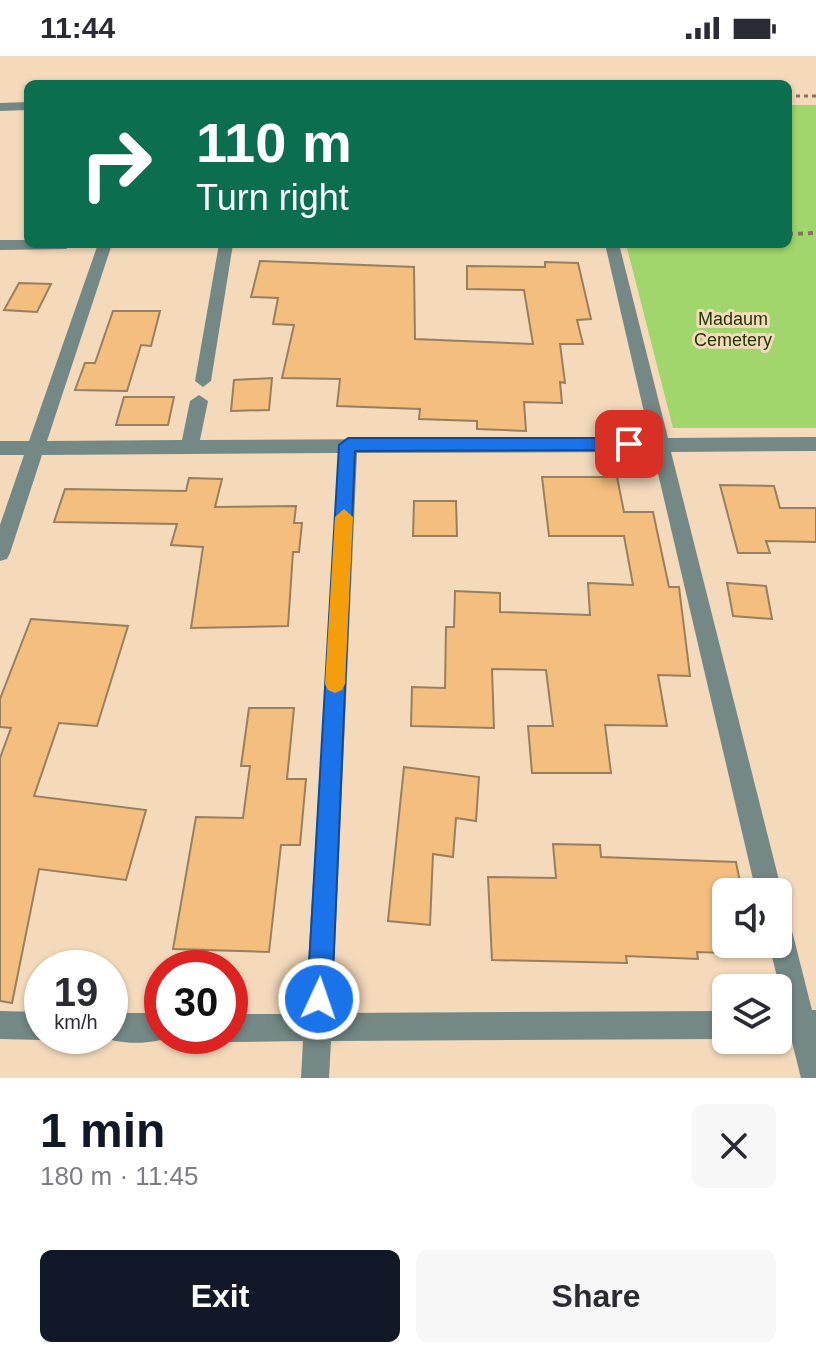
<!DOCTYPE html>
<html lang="en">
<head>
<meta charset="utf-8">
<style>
	:root { --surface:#fff; --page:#f7f7f7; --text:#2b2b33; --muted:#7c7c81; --accent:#111827 }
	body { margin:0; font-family:Helvetica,sans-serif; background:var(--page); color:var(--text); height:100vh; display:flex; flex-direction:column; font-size:30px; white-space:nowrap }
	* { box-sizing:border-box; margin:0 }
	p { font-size:26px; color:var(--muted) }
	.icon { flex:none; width:44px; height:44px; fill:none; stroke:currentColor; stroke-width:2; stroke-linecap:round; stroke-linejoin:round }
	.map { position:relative; height:1022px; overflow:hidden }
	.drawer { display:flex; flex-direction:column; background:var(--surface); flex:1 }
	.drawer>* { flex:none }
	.hud { position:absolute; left:24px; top:24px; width:768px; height:168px; border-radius:12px; box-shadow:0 2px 6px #0004; background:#0b6e4f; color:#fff; overflow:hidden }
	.controls { position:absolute; left:712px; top:822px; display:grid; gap:16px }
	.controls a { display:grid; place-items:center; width:80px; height:80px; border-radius:12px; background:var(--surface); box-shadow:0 2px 6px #0004; font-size:40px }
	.speed { position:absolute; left:24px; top:894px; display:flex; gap:16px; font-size:40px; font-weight:700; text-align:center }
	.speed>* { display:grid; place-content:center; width:104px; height:104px; border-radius:50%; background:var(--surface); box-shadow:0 2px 6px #0004; line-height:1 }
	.speed small { font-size:20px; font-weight:400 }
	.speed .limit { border:12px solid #d22; background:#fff; color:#111 }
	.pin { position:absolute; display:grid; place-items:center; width:68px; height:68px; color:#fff; margin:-34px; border-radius:16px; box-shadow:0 4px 12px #0006 }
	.me { position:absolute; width:88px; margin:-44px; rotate:3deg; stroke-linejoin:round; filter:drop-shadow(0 0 6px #0008) }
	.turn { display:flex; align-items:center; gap:28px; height:168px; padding:0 40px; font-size:36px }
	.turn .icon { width:104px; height:104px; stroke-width:2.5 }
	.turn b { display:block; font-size:56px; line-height:68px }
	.round { display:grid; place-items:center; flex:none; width:84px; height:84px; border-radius:12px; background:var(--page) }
	.summary { display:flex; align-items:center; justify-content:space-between; height:136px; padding:0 40px }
	h1 { font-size:48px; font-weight:700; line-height:60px; color:var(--accent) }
	.primary-button { display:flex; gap:16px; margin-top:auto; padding:16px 40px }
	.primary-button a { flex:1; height:92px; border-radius:12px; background:var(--accent); color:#fff; font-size:32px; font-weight:700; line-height:92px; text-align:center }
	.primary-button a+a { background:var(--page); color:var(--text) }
	.status { display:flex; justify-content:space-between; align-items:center; height:56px; padding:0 40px; background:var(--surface); direction:ltr }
	.status svg { height:22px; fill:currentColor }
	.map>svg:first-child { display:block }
	.green { fill:#a0d66c }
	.building { fill:#f3be7e; stroke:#977f62; stroke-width:2 }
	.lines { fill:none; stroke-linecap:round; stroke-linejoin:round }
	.path-far1 { stroke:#857360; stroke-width:3; stroke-dasharray:4 4; stroke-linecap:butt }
	.path { stroke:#857360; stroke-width:4; stroke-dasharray:5 5; stroke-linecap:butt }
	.minor { fill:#748886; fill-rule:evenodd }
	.route { fill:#1a73e8; stroke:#114b97; stroke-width:2 }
	.slow { fill:#f59e0b }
	.labels { text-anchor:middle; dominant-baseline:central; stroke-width:6; stroke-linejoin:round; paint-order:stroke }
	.far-park-label { font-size:18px; fill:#1e3401; stroke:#f4dabb }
</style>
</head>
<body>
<div class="status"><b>11:44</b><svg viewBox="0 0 49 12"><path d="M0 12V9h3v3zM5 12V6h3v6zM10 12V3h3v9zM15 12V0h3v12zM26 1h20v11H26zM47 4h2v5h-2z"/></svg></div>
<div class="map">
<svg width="816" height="1022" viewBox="0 0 816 1022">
	<rect width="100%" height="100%" fill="#f4dabb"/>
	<!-- green -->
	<path class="green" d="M 788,49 L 816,49 L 816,372 L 673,372 L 626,188 L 788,188 Z"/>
	<!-- building -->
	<path class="building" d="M 260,205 L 414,211 L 415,283 L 533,288 L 524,234 L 467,233 L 467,210 L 545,211 L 545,206 L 578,207 L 591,263 L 577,264 L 583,288 L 560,288 L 565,327 L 560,326 L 562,347 L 524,346 L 526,375 L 477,373 L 477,365 L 419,363 L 420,353 L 337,350 L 340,323 L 282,322 L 294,269 L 273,268 L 278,242 L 251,241 Z
		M 19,227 L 51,228 L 37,256 L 4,254 Z
		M 113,255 L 160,255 L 151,290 L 141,289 L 127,335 L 75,334 L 85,307 L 95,307 Z
		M 272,322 L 269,354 L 231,355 L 234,324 Z
		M 124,341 L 174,341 L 168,369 L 116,369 Z
		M 542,421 L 617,421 L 624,456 L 653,456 L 669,531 L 679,531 L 690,620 L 658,619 L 667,670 L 605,669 L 611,717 L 532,717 L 528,670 L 553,670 L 546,614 L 492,613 L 494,672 L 411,670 L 412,631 L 445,632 L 446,571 L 454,571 L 455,535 L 500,537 L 500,556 L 590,559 L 588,527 L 633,529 L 624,480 L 549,480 Z
		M 189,422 L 222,423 L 215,451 L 296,450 L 294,467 L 302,467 L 299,496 L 293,496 L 288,570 L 191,572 L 203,491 L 171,489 L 177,468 L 54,466 L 65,433 L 186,435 Z
		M 720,429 L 774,430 L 780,452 L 816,452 L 816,486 L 766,485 L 770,497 L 738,497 Z
		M 414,445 L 456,445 L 457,480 L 413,480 Z
		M 727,527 L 766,530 L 772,563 L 733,560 Z
		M 31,563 L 128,570 L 97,670 L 59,667 L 34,740 L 146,754 L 126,824 L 39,813 L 12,947 L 0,945 L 0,702 L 11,672 L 0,671 L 0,643 Z
		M 249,652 L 294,652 L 287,723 L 306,723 L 300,789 L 281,789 L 269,896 L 173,893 L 196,761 L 243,762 L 250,710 L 241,710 Z
		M 404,711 L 479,721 L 476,765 L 456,762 L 453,801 L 433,798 L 430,869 L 388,865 Z
		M 553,788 L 600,789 L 601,801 L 736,806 L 742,836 L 726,836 L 726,897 L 697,896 L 698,903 L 626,900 L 627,907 L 492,904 L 488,821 L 556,822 Z"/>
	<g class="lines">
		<!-- path-far1 -->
		<path class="path-far1" d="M 788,40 L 816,40"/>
		<!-- path -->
		<path class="path" d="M 788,178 L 816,177"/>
		<!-- minor -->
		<path class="minor" d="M 28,46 L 28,54 L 0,55 L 0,47 Z
			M 0,184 L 28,184 L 28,188 L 73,188 L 66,193 L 0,194 Z
			M 98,188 L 112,188 L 47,385 L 182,384 L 190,345 L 199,339 L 208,345 L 200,384 L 650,382 L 605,188 L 619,188 L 668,382 L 816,381 L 816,395 L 671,396 L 782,836 L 778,845 L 778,836 L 756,836 L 653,396 L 357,397 L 332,957 L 726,955 L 726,983 L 331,985 L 329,1022 L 301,1022 L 303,985 L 230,986 L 220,982 L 230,980 L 230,958 L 305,958 L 339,397 L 42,399 L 10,497 L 7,503 L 0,505 L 0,469 L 24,399 L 0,399 L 0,385 L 29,385 Z
			M 219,188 L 233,188 L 211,325 L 203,331 L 195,325 Z
			M 778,858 L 787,862 L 791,871 L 812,954 L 816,954 L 816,1022 L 801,1022 L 791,982 L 778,982 L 778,954 L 785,954 L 769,888 L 778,888 Z
			M 0,955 L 42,956 L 42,980 L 51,980 L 42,984 L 0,983 Z
			M 110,957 L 162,957 L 162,980 L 172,980 C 155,989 117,989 100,980 L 110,980 Z"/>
	</g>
	<!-- route -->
	<path class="route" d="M 348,382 L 629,382 L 637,388 L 629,394 L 355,395 L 332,943 L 328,951 L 319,955 L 310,951 L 307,943 L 339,389 Z"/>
	<!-- slow -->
	<path class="slow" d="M 344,453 L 353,461 L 345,628 L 342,634 L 335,637 L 328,634 L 325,628 L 335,461 Z"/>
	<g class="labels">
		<!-- far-park labels -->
		<g class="far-park-label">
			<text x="733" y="263">Madaum<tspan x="733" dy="21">Cemetery</tspan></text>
		</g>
	</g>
</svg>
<div class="controls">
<a><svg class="icon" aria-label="sound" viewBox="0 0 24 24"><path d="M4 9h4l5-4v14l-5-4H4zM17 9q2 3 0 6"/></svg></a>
<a><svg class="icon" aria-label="layers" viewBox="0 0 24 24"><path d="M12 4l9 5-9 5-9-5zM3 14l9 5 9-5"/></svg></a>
</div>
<div class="speed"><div>19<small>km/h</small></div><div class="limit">30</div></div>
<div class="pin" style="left:629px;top:388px;background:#d93025"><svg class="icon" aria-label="arrive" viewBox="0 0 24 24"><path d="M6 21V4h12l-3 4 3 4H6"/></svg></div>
<svg class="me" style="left:319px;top:943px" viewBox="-20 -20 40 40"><circle r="17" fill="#1a73e8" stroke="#fff" stroke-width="3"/><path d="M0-11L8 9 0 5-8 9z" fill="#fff"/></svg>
<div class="hud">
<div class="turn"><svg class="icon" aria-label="right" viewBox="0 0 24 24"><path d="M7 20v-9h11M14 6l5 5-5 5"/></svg><div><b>110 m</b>Turn right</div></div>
</div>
</div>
<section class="drawer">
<div class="summary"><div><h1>1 min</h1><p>180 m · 11:45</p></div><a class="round"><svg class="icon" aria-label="close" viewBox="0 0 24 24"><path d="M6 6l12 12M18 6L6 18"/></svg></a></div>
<div class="primary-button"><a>Exit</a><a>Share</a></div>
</section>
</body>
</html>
